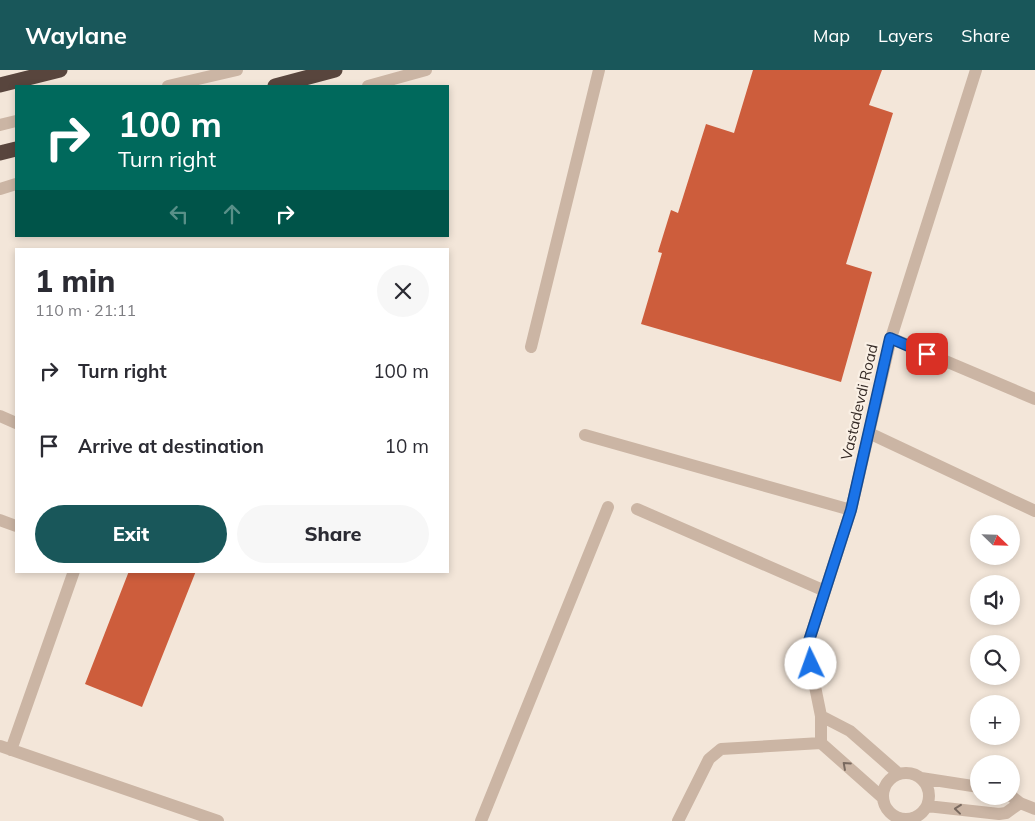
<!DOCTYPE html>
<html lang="en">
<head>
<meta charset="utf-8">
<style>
	:root { --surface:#fff; --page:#f7f7f7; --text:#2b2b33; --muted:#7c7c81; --accent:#19575a }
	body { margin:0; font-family:Mulish,sans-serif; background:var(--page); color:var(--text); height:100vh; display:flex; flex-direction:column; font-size:19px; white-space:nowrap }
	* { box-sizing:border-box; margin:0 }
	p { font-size:16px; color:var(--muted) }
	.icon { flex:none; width:28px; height:28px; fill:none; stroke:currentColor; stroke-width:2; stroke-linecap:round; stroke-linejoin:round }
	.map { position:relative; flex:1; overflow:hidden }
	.sheet { position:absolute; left:15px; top:178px; width:434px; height:325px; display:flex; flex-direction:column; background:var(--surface); border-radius:0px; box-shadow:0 2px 8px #0003 }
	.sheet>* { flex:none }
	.banner { position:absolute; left:15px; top:15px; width:434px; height:152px; border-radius:0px; box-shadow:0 2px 8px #0003; background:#00695c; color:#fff; overflow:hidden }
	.needle { width:32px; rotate:113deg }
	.tools { position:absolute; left:970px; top:445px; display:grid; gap:10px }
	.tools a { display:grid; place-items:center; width:50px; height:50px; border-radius:50%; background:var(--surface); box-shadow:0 2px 8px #0003; font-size:25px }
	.pin { position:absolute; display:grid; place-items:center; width:42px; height:42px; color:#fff; margin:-21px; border-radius:10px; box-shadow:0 2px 8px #0006 }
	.me { position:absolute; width:55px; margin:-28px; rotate:357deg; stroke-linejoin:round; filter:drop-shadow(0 0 4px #0008) }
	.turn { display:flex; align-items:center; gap:18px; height:105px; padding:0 20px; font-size:22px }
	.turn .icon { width:65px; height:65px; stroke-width:2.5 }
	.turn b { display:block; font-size:35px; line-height:42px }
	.lanes { display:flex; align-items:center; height:48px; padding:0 20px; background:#0003; justify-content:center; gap:25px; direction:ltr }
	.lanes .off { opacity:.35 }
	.round { display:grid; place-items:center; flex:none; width:52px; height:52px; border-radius:26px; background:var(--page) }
	.head { display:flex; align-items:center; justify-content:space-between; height:85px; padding:0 20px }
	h1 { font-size:30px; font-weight:800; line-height:38px }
	.cta { display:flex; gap:10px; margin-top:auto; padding:10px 20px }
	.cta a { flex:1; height:58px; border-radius:30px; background:var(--accent); color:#fff; font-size:20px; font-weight:800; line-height:58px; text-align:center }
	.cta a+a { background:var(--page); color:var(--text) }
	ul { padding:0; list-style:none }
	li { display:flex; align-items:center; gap:15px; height:75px; padding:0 20px }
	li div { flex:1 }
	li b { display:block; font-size:19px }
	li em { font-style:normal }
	header { display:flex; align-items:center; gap:30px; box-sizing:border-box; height:70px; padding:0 25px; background:var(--accent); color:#fff }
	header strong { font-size:24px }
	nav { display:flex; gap:28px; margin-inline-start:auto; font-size:18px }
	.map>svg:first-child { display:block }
	.building { fill:#cd5d3c }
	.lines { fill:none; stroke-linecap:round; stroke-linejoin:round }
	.minor { stroke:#cbb5a4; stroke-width:12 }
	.highway { stroke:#58453d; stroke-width:15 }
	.oneway { stroke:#79695f }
	.route-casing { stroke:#114b97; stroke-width:12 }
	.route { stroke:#1a73e8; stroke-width:9 }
	.labels { text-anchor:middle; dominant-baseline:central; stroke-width:4.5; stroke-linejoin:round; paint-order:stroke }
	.street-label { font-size:15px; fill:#362b26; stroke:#faf0e5 }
</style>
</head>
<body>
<header>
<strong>Waylane</strong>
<nav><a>Map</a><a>Layers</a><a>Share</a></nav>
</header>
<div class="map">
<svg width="1035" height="751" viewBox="0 0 1035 751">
	<rect width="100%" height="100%" fill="#f3e6d9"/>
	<!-- building -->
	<path class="building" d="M 753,0 L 882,0 L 869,35 L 893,43 L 846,194 L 872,202 L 841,312 L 641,254 L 662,183 L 658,182 L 671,140 L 678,143 L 706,54 L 734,63 Z
		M 129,501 L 196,501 L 142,637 L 85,614 Z"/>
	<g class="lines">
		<!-- minor -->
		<path class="minor" d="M 168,16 L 237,0
			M 368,16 L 426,0
			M 0,55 L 16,51
			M 0,119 L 16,114
			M 891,268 L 1035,329
			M 531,277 L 599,0
			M 0,346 L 16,353
			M 869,363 L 1035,441
			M 585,365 L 851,440
			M 637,439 L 825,521
			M 0,450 L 16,456
			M 821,646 L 850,661 L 899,704
			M 0,676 L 218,751
			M 11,680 L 74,501
			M883 726a23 23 0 1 1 46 0a23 23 0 1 1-46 0Z
			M 921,708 L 979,717
			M 1011,726 L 1020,733 L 1035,739
			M 883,728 L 821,673 L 821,646 L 807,577 L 851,440 L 891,268 L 976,0
			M 927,736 L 999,744 L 1006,743 L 1020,733
			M 481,751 L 608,437
			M 678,751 L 709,689 L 721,679 L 821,673"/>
		<!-- highway -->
		<path class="highway" d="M 0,15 L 60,0
			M 275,16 L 335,0
			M 0,83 L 16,79"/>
	</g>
	<!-- one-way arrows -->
	<defs><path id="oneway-chevron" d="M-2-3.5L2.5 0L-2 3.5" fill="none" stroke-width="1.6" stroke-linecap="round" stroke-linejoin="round" transform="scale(1.25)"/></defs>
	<g class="oneway">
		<use href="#oneway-chevron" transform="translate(846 695) rotate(-138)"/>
		<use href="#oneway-chevron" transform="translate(958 739) rotate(-174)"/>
	</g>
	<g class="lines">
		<defs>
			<path id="route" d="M 811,594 L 807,577 L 851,440 L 890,268 L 927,284"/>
		</defs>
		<!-- route casing -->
		<use href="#route" class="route-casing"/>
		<!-- route -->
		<use href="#route" class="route"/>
	</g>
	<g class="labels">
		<!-- street labels -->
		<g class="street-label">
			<text transform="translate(859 332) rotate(-77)">Vastadevdi Road</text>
		</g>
	</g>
</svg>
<div class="tools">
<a><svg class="needle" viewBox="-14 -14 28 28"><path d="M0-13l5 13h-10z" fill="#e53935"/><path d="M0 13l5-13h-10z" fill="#7c7c81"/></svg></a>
<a><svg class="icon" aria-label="sound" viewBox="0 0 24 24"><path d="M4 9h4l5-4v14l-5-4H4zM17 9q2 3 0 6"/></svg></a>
<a><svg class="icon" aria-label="search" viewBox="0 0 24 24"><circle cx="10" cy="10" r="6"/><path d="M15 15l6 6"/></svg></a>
<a>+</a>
<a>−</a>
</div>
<div class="pin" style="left:927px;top:284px;background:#d93025"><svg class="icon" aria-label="arrive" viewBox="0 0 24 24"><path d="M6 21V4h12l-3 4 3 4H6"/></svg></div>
<svg class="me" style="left:811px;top:594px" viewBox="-20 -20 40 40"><circle r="19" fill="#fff"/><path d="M0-13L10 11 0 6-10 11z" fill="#1a73e8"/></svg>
<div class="banner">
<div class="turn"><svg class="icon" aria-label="right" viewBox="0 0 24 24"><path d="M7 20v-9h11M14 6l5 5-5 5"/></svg><div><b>100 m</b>Turn right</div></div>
<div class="lanes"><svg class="icon off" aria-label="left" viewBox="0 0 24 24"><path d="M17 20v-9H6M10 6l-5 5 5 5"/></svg><svg class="icon off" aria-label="ahead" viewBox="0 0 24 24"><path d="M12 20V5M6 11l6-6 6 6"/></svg><svg class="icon" aria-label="right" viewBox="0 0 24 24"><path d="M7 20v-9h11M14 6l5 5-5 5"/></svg></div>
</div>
<section class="sheet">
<div class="head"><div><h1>1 min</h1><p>110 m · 21:11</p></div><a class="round"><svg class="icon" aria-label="close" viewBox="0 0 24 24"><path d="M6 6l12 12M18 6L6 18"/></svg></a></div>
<ul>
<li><svg class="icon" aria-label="right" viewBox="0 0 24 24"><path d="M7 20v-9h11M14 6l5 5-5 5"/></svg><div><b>Turn right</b></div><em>100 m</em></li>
<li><svg class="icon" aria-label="arrive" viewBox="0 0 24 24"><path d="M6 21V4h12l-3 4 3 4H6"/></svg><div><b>Arrive at destination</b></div><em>10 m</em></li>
</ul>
<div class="cta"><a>Exit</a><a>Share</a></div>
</section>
</div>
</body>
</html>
